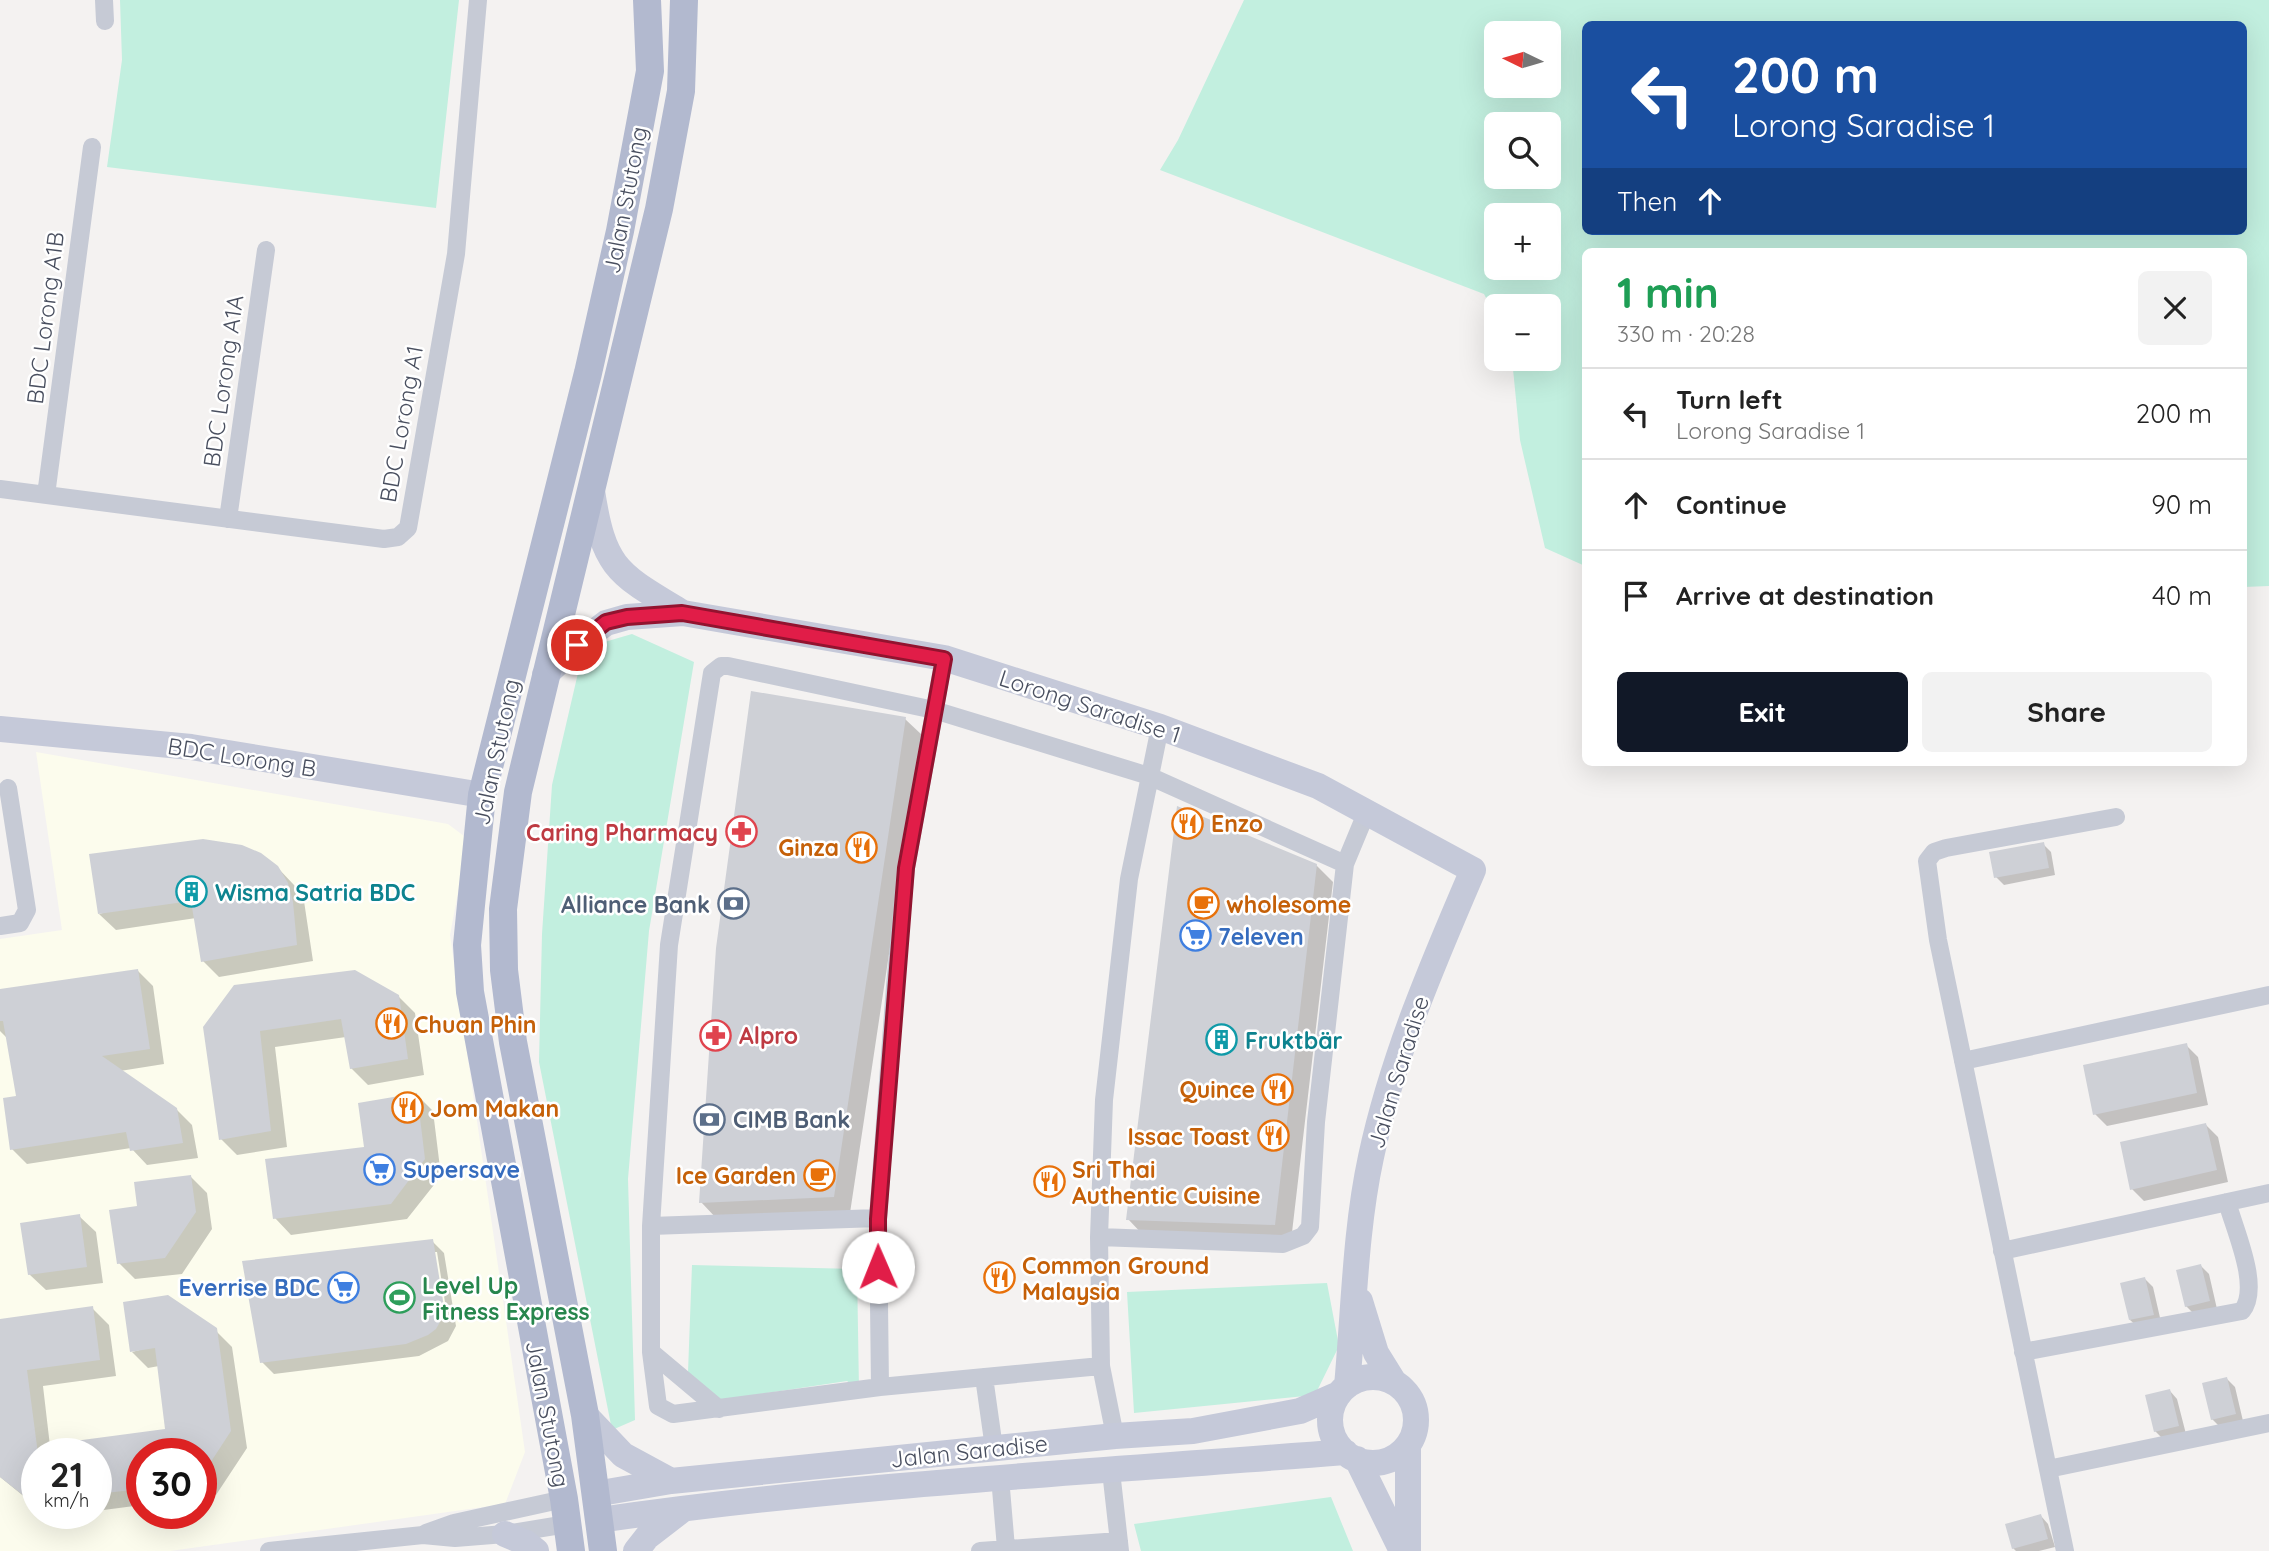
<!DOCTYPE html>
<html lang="en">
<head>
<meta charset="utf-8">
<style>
	:root { --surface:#fff; --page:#f2f2f2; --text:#222; --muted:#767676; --line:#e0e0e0; --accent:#111827 }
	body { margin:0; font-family:Quicksand,sans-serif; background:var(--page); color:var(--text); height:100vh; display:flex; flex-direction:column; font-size:26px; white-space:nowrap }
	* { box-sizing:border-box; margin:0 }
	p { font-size:23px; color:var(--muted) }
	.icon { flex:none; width:38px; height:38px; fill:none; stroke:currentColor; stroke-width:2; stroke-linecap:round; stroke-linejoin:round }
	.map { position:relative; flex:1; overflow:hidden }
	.drawer { position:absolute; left:1582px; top:248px; width:665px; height:518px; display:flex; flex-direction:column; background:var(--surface); border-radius:10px; box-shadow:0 7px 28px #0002 }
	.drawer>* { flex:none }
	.top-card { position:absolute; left:1582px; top:21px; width:665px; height:214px; border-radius:10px; box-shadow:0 7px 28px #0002; background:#1a4fa0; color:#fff; overflow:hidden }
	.needle { width:46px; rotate:275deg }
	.tools { position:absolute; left:1484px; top:21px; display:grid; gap:14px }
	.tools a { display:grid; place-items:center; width:77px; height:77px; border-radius:10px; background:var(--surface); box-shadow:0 7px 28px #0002; font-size:35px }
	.speed { position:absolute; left:21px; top:1438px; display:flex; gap:14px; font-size:35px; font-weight:700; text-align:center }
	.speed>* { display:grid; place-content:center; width:91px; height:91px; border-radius:50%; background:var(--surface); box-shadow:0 7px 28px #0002; line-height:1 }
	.speed small { font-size:18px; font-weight:400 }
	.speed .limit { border:10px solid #d22; background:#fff; color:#111 }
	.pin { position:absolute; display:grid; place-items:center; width:60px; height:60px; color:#fff; margin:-30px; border:4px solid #fff; border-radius:50%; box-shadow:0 2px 7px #0007 }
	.me { position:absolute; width:77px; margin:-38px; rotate:359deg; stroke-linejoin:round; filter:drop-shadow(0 0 5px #0008) }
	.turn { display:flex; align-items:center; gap:24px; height:147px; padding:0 35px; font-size:32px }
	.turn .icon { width:91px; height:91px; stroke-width:2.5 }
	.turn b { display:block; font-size:49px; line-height:60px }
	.then { display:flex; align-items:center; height:66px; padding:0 35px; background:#0003; gap:14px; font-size:26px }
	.round { display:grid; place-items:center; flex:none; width:74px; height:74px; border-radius:10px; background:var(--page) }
	.summary { display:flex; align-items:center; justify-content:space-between; height:119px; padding:0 35px }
	h1 { font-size:42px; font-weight:800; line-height:52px; color:#1e9e55 }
	.button { display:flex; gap:14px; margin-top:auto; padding:14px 35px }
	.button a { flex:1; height:80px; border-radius:10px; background:var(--accent); color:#fff; font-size:28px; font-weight:800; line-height:80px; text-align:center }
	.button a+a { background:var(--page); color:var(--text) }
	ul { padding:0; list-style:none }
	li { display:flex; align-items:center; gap:21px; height:91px; padding:0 35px; border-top:2px solid var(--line) }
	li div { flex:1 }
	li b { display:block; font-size:26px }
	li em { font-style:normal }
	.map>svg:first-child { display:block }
	.commercial { fill:#fcfced; fill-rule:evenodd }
	.green { fill:#c2efdf; fill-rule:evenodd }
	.shadow { fill:#0003; fill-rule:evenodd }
	.building { fill:#ced0d6 }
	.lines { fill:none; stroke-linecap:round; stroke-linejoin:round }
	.street { stroke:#c6cad5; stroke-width:18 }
	.secondary { stroke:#c5c9d9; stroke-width:26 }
	.primary { stroke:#b2b9cf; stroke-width:28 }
	.route-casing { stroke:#92132f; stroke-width:18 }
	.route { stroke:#e11d48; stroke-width:12 }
	.labels { text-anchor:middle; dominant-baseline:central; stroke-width:5; stroke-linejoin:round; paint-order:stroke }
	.street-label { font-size:23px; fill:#494f5f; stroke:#fff }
	.food-label { font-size:23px; font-weight:bold; fill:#c56008; stroke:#fff; text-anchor:start }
	.health-label { font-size:23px; font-weight:bold; fill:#be3a42; stroke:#fff; text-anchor:end }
	.culture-label { font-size:23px; font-weight:bold; fill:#0d838f; stroke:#fff; text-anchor:start }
	.service-label { font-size:23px; font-weight:bold; fill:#4e5e75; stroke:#fff; text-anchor:end }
	.shop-label { font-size:23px; font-weight:bold; fill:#366cbe; stroke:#fff; text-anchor:start }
	.leisure-label { font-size:23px; font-weight:bold; fill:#27864d; stroke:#fff; text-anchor:start }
</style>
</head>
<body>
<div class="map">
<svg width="2269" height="1551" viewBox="0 0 2269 1551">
	<rect width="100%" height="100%" fill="#f4f2f1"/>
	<!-- commercial -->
	<path class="commercial" d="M 36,752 L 448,824 L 468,839 L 450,935 L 525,1452 L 505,1504 L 170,1551 L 0,1551 L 0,939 L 62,930 ZM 37,1454 L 96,1454 L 96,1514 L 37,1514 ZM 142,1454 L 201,1454 L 201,1514 L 142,1514 Z"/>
	<!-- green -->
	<path class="green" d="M 120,0 L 459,0 L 436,208 L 107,167 L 122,60 Z
		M 1244,0 L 2269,0 L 2269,586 L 2244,587 L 2244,252 L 1586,252 L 1585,566 L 1545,548 L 1520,440 L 1512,359 L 1549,359 L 1549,306 L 1496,306 L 1496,317 L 1484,294 L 1160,170 L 1178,140 ZM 2244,24 L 2244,231 L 1586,231 L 1586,24 ZM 1549,33 L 1549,86 L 1496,86 L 1496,33 ZM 1549,124 L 1549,177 L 1496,177 L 1496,124 ZM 1549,215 L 1549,268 L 1496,268 L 1496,215 Z
		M 632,634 L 694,662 L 649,931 L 628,1179 L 635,1420 L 612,1430 L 539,1062 L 542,934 L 552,785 L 578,673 L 601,643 Z
		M 692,1265 L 857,1269 L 859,1390 L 847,1381 L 720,1400 L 688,1372 Z
		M 1327,1283 L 1339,1346 L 1315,1395 L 1134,1413 L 1127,1292 Z
		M 1331,1497 L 1353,1551 L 1141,1551 L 1134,1524 Z"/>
	<!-- shadow -->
	<path class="shadow" d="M 905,719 L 922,735 L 850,1213 L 717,1219 L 701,1202 Z
		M 2043,844 L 2051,852 L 2055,875 L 2004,885 L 1996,877 Z
		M 1316,865 L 1333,882 L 1291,1241 L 1144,1236 L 1128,1219 Z
		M 277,867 L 294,885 L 304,901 L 313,961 L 219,977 L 203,961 L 196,918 L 116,930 L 99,914 Z
		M 138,971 L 153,986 L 164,1064 L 120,1071 L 176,1109 L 192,1125 L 198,1158 L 147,1165 L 131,1148 L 27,1164 L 12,1149 L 18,1097 L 7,1038 L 0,1031 L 0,991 Z
		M 398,996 L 415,1013 L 424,1075 L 368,1085 L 351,1068 L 346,1037 L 275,1047 L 287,1147 L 237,1155 L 221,1139 L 204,1027 Z
		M 2186,1045 L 2198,1057 L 2208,1105 L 2107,1126 L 2095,1114 Z
		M 416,1094 L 433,1111 L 441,1176 L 407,1219 L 291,1235 L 275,1218 L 366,1149 Z
		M 2206,1125 L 2218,1137 L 2228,1182 L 2144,1201 L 2132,1189 Z
		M 190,1176 L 207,1193 L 212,1229 L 182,1274 L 135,1279 L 119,1263 L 139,1208 Z
		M 79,1216 L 96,1232 L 103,1283 L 46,1290 L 29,1274 Z
		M 432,1241 L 444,1253 L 456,1326 L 448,1341 L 419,1356 L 274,1374 L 262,1362 ZM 433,1252 L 437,1252 L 448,1321 L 444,1322 Z
		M 2201,1266 L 2209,1274 L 2217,1309 L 2194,1314 L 2186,1306 Z
		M 2145,1279 L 2153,1287 L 2161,1322 L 2138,1327 L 2130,1320 Z
		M 92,1308 L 109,1325 L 116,1376 L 43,1386 L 50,1446 L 167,1431 L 159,1366 L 148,1368 L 132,1352 L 215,1330 L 232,1347 L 247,1448 L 216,1495 L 201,1497 L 201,1454 L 142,1454 L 142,1505 L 96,1511 L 96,1454 L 37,1454 L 37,1507 L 0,1477 L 0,1321 Z
		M 2227,1379 L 2235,1387 L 2243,1421 L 2220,1427 L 2212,1419 Z
		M 2170,1391 L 2177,1399 L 2186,1434 L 2163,1439 L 2155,1431 Z
		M 45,1514 L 77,1514 L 49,1517 Z
		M 2041,1516 L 2048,1524 L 2055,1547 L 2039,1551 L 2016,1551 L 2013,1548 Z"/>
	<!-- building -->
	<path class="building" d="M 751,691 L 906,717 L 834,1197 L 699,1203 L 716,948 Z
		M 1177,806 L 1317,864 L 1275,1225 L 1126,1220 Z
		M 203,839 L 242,845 L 261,853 L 278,866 L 288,883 L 293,902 L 297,945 L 201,962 L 191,901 L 98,914 L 89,854 Z
		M 2044,842 L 2049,868 L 1994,878 L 1989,852 Z
		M 138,969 L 150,1049 L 102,1056 L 177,1108 L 183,1143 L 130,1151 L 126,1132 L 10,1150 L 3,1098 L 16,1096 L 3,1021 L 0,1021 L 0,989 Z
		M 355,970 L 399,995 L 408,1059 L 350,1069 L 341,1019 L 260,1031 L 271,1131 L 219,1140 L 203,1027 L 234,985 Z
		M 2187,1043 L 2197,1093 L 2093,1115 L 2083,1065 Z
		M 417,1093 L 425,1159 L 391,1204 L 273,1219 L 265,1159 L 364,1147 L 358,1103 Z
		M 2206,1123 L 2217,1170 L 2130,1190 L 2120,1142 Z
		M 191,1175 L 196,1212 L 165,1258 L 117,1264 L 109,1210 L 137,1206 L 134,1182 Z
		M 80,1214 L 87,1267 L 28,1275 L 20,1223 Z
		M 433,1239 L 445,1313 L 436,1329 L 428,1335 L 406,1344 L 260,1363 L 242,1261 Z
		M 2201,1264 L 2210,1301 L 2185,1307 L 2176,1270 Z
		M 2145,1277 L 2154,1315 L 2129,1320 L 2120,1283 Z
		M 168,1295 L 217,1328 L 231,1431 L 201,1477 L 201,1454 L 142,1454 L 142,1489 L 96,1494 L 96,1454 L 52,1454 L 52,1444 L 165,1429 L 155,1348 L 130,1352 L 123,1302 Z
		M 93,1306 L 100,1360 L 27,1370 L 38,1454 L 37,1506 L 0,1477 L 0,1319 Z
		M 2227,1377 L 2236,1414 L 2211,1420 L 2202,1383 Z
		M 2170,1389 L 2179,1426 L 2154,1432 L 2145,1395 Z
		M 2041,1514 L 2048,1539 L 2012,1549 L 2005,1524 Z"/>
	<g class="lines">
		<!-- street -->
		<path class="street" d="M 104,0 L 105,21
			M 0,489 L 384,539 L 398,537 L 408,528 L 456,254 L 478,0
			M 46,495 L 92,147
			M 228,519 L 266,250
			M 0,926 L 20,923 L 27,910 L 8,788
			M 1963,1061 L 2269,995
			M 651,1226 L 878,1218
			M 1099,1237 L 1283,1244 L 1303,1236 L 1310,1227 L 1316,1122 L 1345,864 L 1367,811
			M 2002,1251 L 2269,1193
			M 651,1352 L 719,1409
			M 2023,1352 L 2242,1311 C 2261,1287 2235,1231 2227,1202
			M 1101,1366 L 880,1387 L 673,1414 L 658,1406 L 651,1352 L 651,1226 L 669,945 L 712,673 L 721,666 L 728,666 L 934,710 L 1149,776 L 1345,864
			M 984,1377 L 994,1448
			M 880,1387 L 878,1218 L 895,986 L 906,868 L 944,658
			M 1115,1436 L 1101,1366 L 1099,1237 L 1104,1100 L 1129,879 L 1160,727
			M 2048,1469 L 2269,1423
			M 1111,1471 L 1120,1551
			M 1000,1477 L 1006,1548
			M 426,1533 L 454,1523 L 564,1499
			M 269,1551 L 423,1535 L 455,1538 L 505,1534 L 567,1524
			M 980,1551 L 1119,1541
			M 2065,1551 L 1938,940 L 1927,861 L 1934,852 L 1946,848 L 2116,817"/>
		<!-- secondary -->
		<path class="secondary" d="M 592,491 C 604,569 617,573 683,613
			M 545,675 L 577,645 L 606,623 L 627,617 L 683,613 L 944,658 L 1160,727 L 1318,786 L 1473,870 C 1433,963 1392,1058 1371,1157 C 1355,1231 1354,1310 1347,1386
			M 0,729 L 191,747 L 482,795
			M 1360,1301 L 1376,1353 L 1394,1382
			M1330 1420a43 43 0 1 1 86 0a43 43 0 1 1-86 0Z
			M 585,1415 L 623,1455 L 671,1481
			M 1357,1459 L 1402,1551
			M 595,1494 L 671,1481 L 1115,1436 L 1193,1431 L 1300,1411 L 1339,1394
			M 599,1520 C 846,1484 1096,1472 1345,1452
			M 505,1534 L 526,1543 L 536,1551
			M 636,1551 L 647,1537 L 682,1510
			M 1408,1551 L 1408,1445"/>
		<!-- primary -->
		<path class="primary" d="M 571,1551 L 564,1499 L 470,992 L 467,945 L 482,795 L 588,373 L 620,231 L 650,71 L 647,0
			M 603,1551 L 585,1415 L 513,1042 L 504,970 L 503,909 L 518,792 L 659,209 L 681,91 L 684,0"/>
	</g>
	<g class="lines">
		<defs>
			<path id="route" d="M 577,645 L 606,622 L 627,617 L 682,613 L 944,659 L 906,868 L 878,1219 L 878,1267"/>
		</defs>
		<!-- route casing -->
		<use href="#route" class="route-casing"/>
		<!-- route -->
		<use href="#route" class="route"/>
	</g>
	<!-- icons -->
	<defs>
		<symbol id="restaurant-ring" viewBox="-11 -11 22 22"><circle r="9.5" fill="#fff" stroke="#e8710a" stroke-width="1.5"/><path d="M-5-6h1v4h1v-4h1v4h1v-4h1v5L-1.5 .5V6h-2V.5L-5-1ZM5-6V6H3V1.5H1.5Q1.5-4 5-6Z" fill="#e8710a"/></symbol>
		<symbol id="pharmacy-ring" viewBox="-11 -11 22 22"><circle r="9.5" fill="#fff" stroke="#e0444e" stroke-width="1.5"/><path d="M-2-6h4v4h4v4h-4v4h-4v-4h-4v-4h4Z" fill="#e0444e"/></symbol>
		<symbol id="building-ring" viewBox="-11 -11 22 22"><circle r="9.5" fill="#fff" stroke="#0f9aa8" stroke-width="1.5"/><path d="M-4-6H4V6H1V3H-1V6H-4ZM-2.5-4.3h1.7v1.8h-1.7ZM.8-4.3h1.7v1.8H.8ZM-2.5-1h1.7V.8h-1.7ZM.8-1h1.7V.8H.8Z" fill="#0f9aa8"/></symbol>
		<symbol id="bank-ring" viewBox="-11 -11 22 22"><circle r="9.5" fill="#fff" stroke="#5c6f8a" stroke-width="1.5"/><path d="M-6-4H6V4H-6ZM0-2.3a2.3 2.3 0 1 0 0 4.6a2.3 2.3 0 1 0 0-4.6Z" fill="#5c6f8a"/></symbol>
		<symbol id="cafe-ring" viewBox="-11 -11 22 22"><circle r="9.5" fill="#fff" stroke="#e8710a" stroke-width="1.5"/><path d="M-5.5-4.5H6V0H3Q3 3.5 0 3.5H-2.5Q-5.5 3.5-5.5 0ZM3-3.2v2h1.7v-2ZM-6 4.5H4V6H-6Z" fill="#e8710a"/></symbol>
		<symbol id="supermarket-ring" viewBox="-11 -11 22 22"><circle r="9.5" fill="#fff" stroke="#3f7fe0" stroke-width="1.5"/><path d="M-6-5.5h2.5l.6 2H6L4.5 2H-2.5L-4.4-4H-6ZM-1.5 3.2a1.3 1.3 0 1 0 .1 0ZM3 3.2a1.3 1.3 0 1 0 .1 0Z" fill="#3f7fe0"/></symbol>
		<symbol id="stadium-ring" viewBox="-11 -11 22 22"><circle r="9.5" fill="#fff" stroke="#2e9e5b" stroke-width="1.5"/><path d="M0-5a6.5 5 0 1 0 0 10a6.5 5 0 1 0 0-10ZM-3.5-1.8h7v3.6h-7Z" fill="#2e9e5b"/></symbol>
	</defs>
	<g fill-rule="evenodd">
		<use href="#restaurant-ring" x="1170" y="806" width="35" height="35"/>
		<use href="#pharmacy-ring" x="724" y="814" width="35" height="35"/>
		<use href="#restaurant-ring" x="844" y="830" width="35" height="35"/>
		<use href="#building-ring" x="174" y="874" width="35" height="35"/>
		<use href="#bank-ring" x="716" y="886" width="35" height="35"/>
		<use href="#cafe-ring" x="1186" y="886" width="35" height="35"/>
		<use href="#supermarket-ring" x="1178" y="918" width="35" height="35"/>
		<use href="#restaurant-ring" x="374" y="1006" width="35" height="35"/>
		<use href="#pharmacy-ring" x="698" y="1018" width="35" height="35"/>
		<use href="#building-ring" x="1204" y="1022" width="35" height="35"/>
		<use href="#restaurant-ring" x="1260" y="1072" width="35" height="35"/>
		<use href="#restaurant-ring" x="390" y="1090" width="35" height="35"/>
		<use href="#bank-ring" x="692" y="1102" width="35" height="35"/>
		<use href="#restaurant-ring" x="1256" y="1118" width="35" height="35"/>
		<use href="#supermarket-ring" x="362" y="1152" width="35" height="35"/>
		<use href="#cafe-ring" x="802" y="1158" width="35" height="35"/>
		<use href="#restaurant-ring" x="1032" y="1164" width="35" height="35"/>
		<use href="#restaurant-ring" x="982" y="1260" width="35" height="35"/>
		<use href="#supermarket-ring" x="326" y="1270" width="35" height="35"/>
		<use href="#stadium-ring" x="382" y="1280" width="35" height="35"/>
	</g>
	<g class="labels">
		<!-- street labels -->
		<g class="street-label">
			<text transform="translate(625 200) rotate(-79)">Jalan Stutong</text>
			<text transform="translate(45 318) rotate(-83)">BDC Lorong A1B</text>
			<text transform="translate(223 381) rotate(-82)">BDC Lorong A1A</text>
			<text transform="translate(401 424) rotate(-80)">BDC Lorong A1</text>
			<text transform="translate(1090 706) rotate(18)">Lorong Saradise 1</text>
			<text transform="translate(496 752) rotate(-78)">Jalan Stutong</text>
			<text transform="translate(242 757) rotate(9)">BDC Lorong B</text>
			<text transform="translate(1398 1072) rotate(-73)">Jalan Saradise</text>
			<text transform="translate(548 1414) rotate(79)">Jalan Stutong</text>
			<text transform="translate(969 1451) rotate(-6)">Jalan Saradise</text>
		</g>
		<!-- food labels -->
		<g class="food-label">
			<text x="1211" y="823">Enzo</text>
			<text x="839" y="847" text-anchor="end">Ginza</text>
			<text x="1226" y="904">wholesome</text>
			<text x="414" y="1024">Chuan Phin</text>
			<text x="1255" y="1089" text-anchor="end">Quince</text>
			<text x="430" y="1108">Jom Makan</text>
			<text x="1250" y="1136" text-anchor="end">Issac Toast</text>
			<text x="1072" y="1169">Sri Thai<tspan x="1072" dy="26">Authentic Cuisine</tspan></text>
			<text x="796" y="1175" text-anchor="end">Ice Garden</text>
			<text x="1022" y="1265">Common Ground<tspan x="1022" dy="26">Malaysia</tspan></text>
		</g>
		<!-- health labels -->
		<g class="health-label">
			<text x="718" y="832">Caring Pharmacy</text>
			<text x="739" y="1035" text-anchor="start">Alpro</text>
		</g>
		<!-- culture labels -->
		<g class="culture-label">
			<text x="215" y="892">Wisma Satria BDC</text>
			<text x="1245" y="1040">Fruktbär</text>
		</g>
		<!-- service labels -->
		<g class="service-label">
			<text x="710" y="904">Alliance Bank</text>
			<text x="733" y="1119" text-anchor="start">CIMB Bank</text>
		</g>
		<!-- shop labels -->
		<g class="shop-label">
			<text x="1218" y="936">7eleven</text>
			<text x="403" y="1169">Supersave</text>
			<text x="320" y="1287" text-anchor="end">Everrise BDC</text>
		</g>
		<!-- leisure labels -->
		<g class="leisure-label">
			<text x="422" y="1285">Level Up<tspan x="422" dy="26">Fitness Express</tspan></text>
		</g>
	</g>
</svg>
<div class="tools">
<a><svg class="needle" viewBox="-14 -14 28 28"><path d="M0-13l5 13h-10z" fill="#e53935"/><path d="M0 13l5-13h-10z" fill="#767676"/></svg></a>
<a><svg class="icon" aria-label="search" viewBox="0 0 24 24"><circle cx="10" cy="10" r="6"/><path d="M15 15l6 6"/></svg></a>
<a>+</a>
<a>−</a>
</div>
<div class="speed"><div>21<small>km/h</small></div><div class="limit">30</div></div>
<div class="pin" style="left:577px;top:645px;background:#d93025"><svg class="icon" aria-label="arrive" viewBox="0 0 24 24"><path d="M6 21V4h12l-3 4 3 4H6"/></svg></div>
<svg class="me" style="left:878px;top:1267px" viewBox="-20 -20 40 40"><circle r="19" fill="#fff"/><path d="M0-13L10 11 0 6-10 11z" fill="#e11d48"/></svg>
<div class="top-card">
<div class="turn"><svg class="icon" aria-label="left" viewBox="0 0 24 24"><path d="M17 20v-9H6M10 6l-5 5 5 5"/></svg><div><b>200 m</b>Lorong Saradise 1</div></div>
<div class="then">Then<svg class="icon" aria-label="ahead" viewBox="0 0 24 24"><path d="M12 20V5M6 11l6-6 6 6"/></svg></div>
</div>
<section class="drawer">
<div class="summary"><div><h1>1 min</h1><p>330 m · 20:28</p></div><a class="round"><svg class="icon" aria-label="close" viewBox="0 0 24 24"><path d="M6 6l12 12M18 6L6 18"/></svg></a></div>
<ul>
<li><svg class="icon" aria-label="left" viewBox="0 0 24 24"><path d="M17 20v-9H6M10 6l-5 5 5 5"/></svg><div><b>Turn left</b><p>Lorong Saradise 1</p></div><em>200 m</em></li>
<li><svg class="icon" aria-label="ahead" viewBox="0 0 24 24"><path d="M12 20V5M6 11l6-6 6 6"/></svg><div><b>Continue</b></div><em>90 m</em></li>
<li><svg class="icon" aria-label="arrive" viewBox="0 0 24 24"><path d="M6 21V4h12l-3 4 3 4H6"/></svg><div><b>Arrive at destination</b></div><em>40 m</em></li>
</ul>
<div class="button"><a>Exit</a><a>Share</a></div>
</section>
</div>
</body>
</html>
